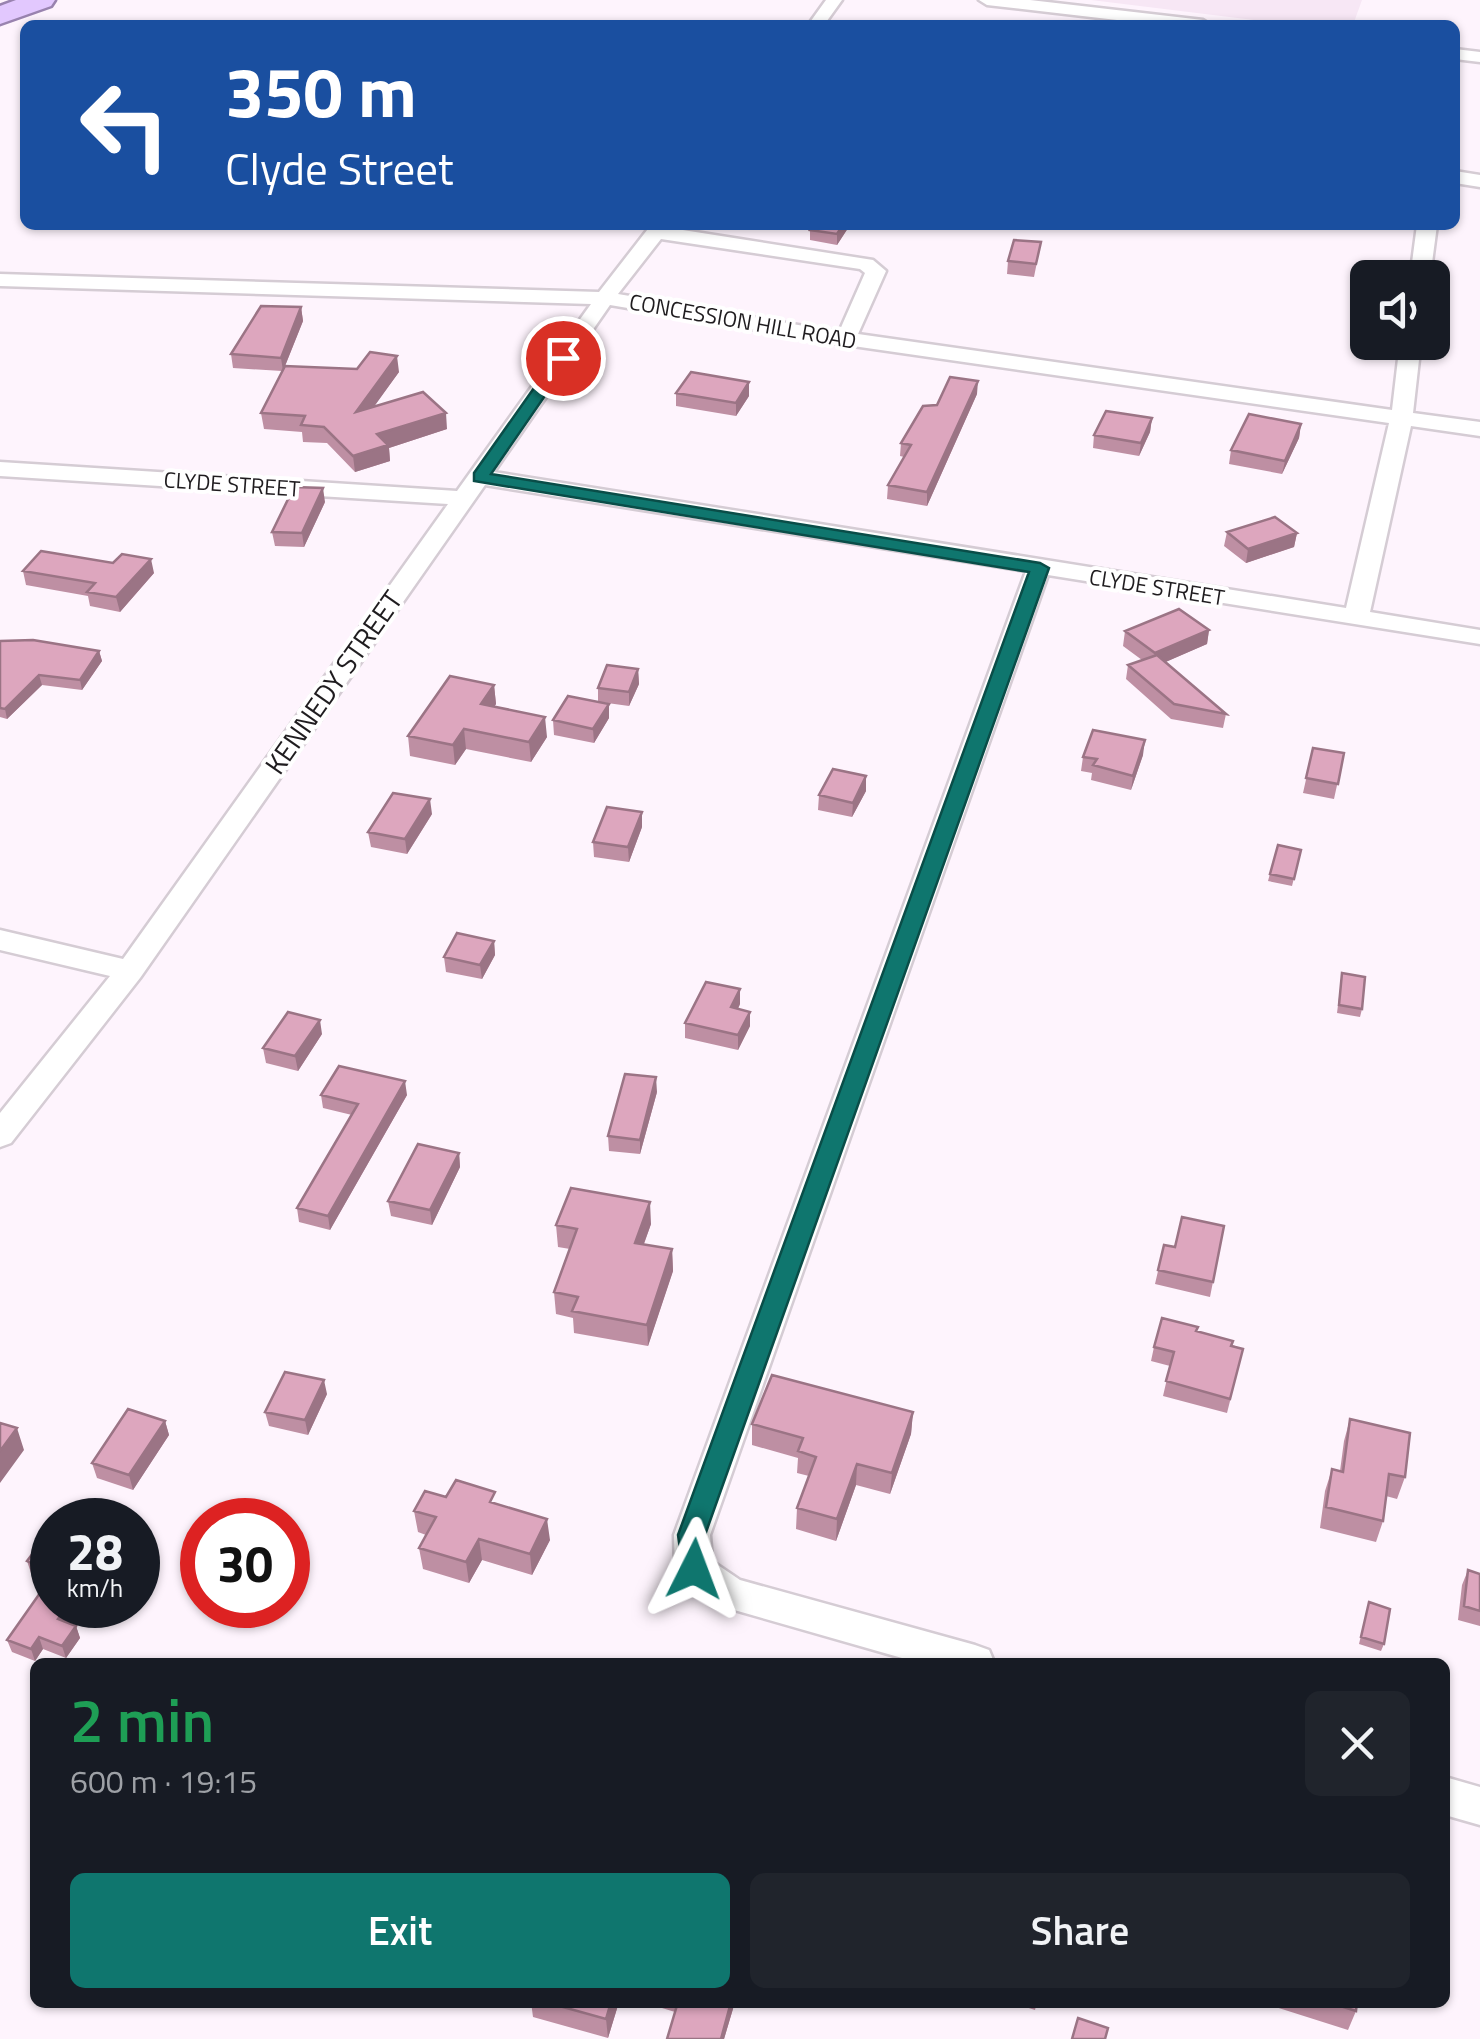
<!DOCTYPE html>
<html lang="en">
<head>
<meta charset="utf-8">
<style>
	:root { --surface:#171b24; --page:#20242c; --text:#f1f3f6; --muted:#9ea1a6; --accent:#0f766e }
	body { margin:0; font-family:"Titillium Web",sans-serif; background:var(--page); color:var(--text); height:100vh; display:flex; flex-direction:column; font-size:38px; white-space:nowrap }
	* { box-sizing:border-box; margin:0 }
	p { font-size:32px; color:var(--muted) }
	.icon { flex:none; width:55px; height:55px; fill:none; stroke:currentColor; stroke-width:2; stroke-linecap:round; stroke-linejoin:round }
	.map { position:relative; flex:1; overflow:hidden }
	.drawer { position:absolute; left:30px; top:1658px; width:1420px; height:350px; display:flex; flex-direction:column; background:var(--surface); border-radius:15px; box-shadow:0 2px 8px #0004 }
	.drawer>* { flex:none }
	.banner { position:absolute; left:20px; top:20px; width:1440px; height:210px; border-radius:15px; box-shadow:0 2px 8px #0004; background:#1a4fa0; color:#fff; overflow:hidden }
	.buttons { position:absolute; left:1350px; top:260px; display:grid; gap:20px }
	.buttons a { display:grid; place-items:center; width:100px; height:100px; border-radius:15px; background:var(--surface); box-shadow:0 2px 8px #0004; font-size:50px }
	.speed { position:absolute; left:30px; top:1498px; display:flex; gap:20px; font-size:50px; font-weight:700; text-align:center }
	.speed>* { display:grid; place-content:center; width:130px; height:130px; border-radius:50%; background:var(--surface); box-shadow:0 2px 8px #0004; line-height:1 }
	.speed small { font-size:25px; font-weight:400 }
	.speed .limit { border:15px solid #d22; background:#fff; color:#111 }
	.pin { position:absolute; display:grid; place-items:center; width:85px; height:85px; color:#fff; margin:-42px; border:5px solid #fff; border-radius:50%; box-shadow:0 2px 10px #0007 }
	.me { position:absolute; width:110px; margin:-55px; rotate:3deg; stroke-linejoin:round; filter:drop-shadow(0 0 8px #0008) }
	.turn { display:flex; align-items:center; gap:35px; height:210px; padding:0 40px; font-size:45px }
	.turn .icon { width:130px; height:130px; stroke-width:2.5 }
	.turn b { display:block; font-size:70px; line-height:85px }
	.round { display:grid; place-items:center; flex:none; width:105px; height:105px; border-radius:15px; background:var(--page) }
	.overview { display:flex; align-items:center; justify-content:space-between; height:170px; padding:0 40px }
	h1 { font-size:60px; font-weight:600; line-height:75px; color:#1e9e55 }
	.button { display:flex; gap:20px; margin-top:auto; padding:20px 40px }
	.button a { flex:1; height:115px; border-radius:15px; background:var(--accent); color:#fff; font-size:40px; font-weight:600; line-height:115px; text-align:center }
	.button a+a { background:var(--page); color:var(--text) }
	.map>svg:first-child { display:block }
	.built { fill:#f7e7f5 }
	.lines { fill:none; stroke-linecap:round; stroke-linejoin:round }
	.minor-casing { stroke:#d5ccd4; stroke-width:5 }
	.trunk-casing { stroke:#9983af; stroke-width:5 }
	.minor { fill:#fff; fill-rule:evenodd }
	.trunk { fill:#e2c8fe; fill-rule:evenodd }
	.wall { fill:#be8fa3 }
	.shaded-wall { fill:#9b7485 }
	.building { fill:#dda6be; stroke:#9b7485; stroke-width:2.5 }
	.route { fill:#0f766e; stroke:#0a4d48; stroke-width:2.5 }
	.labels { text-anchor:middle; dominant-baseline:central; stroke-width:8; stroke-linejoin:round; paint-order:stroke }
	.far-street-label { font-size:22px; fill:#1f1c1f; stroke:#fff }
	.street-label { font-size:28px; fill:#1f1c1f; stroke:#fff }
</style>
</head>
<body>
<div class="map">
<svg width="1480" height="2039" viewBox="0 0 1480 2039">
	<rect width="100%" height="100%" fill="#fef4fd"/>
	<!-- built -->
	<path class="built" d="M 1091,0 L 1362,0 L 1353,25 L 1294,25 Z"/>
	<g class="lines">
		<defs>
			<path id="minor" d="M 826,0 L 842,0 L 824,25 L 808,25 Z
				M 979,0 L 1030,0 L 1203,20 L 1211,25 L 1160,25 L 987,5 Z
				M 1455,49 L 1480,52 L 1480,62 L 1455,59 Z
				M 1455,171 L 1480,175 L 1480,187 L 1455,183 Z
				M 651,225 L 873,260 L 886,271 L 858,334 L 1392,410 L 1400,342 L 1421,342 L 1413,413 L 1480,422 L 1480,436 L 1411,426 L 1370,612 L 1480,630 L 1480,644 L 1048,575 L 710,1535 L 712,1561 L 740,1580 L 975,1645 L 989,1650 L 994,1662 L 916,1662 L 717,1605 L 681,1580 L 675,1569 L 674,1535 L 1026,571 L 485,485 L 140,978 L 11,1143 L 0,1147 L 0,1113 L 110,976 L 0,950 L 0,930 L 123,959 L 448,504 L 0,476 L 0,462 L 457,491 L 591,304 L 0,286 L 0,274 L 599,292 ZM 661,239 L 860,269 L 865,273 L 839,332 L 618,294 ZM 610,305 L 846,345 L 1389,423 L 1346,608 L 494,472 Z
				M 1417,225 L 1437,225 L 1430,278 L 1410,278 Z
				M 1445,1777 L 1480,1787 L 1480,1825 L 1445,1815 Z"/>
			<path id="trunk" d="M 16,0 L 55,0 L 51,6 L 0,24 L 0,6 Z"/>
		</defs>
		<!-- minor casing -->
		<use href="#minor" class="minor-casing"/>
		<!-- trunk casing -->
		<use href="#trunk" class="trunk-casing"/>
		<!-- minor -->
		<use href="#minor" class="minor"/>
		<!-- trunk -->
		<use href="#trunk" class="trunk"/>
	</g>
	<!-- wall -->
	<path class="wall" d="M 813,225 L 850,225 L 837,245 L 810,240 L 810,230 Z
		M 1041,242 L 1034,277 L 1007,274 L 1008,261 Z
		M 301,307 L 303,321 L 285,366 L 399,372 L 373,407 L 447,429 L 389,448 L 390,461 L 355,472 L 327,443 L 303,442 L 302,432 L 264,429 L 261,413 L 282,371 L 233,368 L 231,354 Z
		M 676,393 L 749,396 L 736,416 L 676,406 Z
		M 977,394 L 927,506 L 887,499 L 888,485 L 904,457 L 900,456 L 901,443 L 937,405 Z
		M 1152,418 L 1150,432 L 1139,456 L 1093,448 L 1094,435 Z
		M 1301,424 L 1299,438 L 1282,474 L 1229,464 L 1231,450 Z
		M 325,502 L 304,547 L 275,546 L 272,532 Z
		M 1227,532 L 1297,533 L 1294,547 L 1246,563 L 1224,546 Z
		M 113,563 L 154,573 L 120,612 L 90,606 L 88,596 L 26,585 L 23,571 Z
		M 1209,630 L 1207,644 L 1165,662 L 1226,714 L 1223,728 L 1171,719 L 1126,679 L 1128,665 L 1142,660 L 1123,646 L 1125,631 Z
		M 0,641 L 99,651 L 102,661 L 82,690 L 42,685 L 7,719 L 0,717 Z
		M 638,669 L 639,684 L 629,706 L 600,702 L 609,718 L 594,743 L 554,735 L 553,720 L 598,702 L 598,688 Z
		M 494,685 L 496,704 L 494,707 L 547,737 L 531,762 L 466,749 L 455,765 L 410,756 L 408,736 Z
		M 1313,748 L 1344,753 L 1334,799 L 1303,793 Z
		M 1143,755 L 1131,790 L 1091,780 L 1092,773 L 1081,771 L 1083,757 Z
		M 866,776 L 866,791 L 852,817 L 818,810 L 819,795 Z
		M 432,814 L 407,854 L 371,847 L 368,832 Z
		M 642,827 L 629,862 L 594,857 L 593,842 Z
		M 1278,845 L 1301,850 L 1292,886 L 1268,881 Z
		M 494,941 L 495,955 L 482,979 L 446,972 L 444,957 Z
		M 1342,973 L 1362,1009 L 1360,1017 L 1337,1013 Z
		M 740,1004 L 738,1009 L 750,1026 L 738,1050 L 685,1038 L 685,1023 Z
		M 322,1034 L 298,1071 L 266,1063 L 263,1048 Z
		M 657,1092 L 640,1154 L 609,1151 L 608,1136 Z
		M 321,1095 L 407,1095 L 330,1230 L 299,1222 L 297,1208 L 352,1115 L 323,1108 Z
		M 459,1153 L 460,1167 L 432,1225 L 391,1216 L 388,1201 Z
		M 651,1224 L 644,1244 L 672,1249 L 673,1271 L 648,1346 L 574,1333 L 573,1318 L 556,1314 L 554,1292 L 570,1249 L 558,1247 L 556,1225 Z
		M 1224,1226 L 1210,1297 L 1155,1284 L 1164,1245 L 1175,1247 Z
		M 1197,1331 L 1243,1349 L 1227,1413 L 1163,1396 L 1170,1366 L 1151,1361 L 1154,1347 Z
		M 327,1394 L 308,1435 L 269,1426 L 265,1412 Z
		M 913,1412 L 911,1434 L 890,1494 L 856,1485 L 836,1541 L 796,1529 L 797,1508 L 809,1476 L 797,1473 L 798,1458 L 752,1445 L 752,1424 Z
		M 1350,1419 L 1405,1477 L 1397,1499 L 1386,1496 L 1383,1521 L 1376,1542 L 1320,1528 L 1325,1491 L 1332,1469 L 1340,1471 L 1344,1441 Z
		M 165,1421 L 169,1435 L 133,1490 L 97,1478 L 92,1463 Z
		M 446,1497 L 496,1504 L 550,1540 L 532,1575 L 482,1560 L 469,1583 L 423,1569 L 419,1548 L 426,1535 L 418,1532 L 414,1511 Z
		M 52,1528 L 52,1605 L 82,1605 L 69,1623 L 76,1626 L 80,1638 L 66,1658 L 43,1649 L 35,1661 L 12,1652 L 7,1640 L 49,1581 L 31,1573 L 27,1561 Z
		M 1468,1570 L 1480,1574 L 1480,1626 L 1458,1620 L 1462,1585 Z
		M 1369,1602 L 1384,1644 L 1381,1651 L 1359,1644 Z
		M 531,2002 L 619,2002 L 608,2038 L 533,2017 Z
		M 662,2002 L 735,2002 L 724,2039 L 675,2012 L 662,2008 Z
		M 1010,2002 L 1037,2002 L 1035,2010 Z
		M 1260,2002 L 1357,2002 L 1356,2011 L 1348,2030 Z"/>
	<!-- shaded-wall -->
	<path class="shaded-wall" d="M 843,225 L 850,225 L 837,245 L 837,234 Z
		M 301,307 L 303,321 L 283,371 L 281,358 Z
		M 397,356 L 399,372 L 358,429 L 356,412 Z
		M 978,381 L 977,394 L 927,506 L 927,492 Z
		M 749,382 L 749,396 L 736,416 L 736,403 Z
		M 446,413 L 447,429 L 389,448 L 390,461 L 355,472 L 353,456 L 377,434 Z
		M 1152,418 L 1150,432 L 1139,456 L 1141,443 Z
		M 1301,424 L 1299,438 L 1282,474 L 1285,461 Z
		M 323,488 L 325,502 L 304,547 L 302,533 Z
		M 1297,533 L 1294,547 L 1246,563 L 1248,549 Z
		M 151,559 L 154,573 L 120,612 L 116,597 Z
		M 1209,630 L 1207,644 L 1152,668 L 1155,653 Z
		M 99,651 L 102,661 L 82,690 L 80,680 Z
		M 638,669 L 639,684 L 629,706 L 629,692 Z
		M 39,675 L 42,685 L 7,719 L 5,709 Z
		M 494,685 L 496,704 L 482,724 L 481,704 Z
		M 609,704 L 609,718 L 594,743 L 593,729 Z
		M 545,717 L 547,737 L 531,762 L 529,742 Z
		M 464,729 L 466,749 L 455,765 L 453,745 Z
		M 1145,740 L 1143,755 L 1131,790 L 1133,776 Z
		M 866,776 L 866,791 L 852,817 L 853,803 Z
		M 430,799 L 432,814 L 407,854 L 405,839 Z
		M 642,812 L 642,827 L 629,862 L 628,847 Z
		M 494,941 L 495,955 L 482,979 L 480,965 Z
		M 740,989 L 740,1004 L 731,1022 L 731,1007 Z
		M 750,1012 L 750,1026 L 738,1050 L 738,1035 Z
		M 320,1020 L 322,1034 L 298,1071 L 295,1056 Z
		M 656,1077 L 657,1092 L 640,1154 L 640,1140 Z
		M 405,1081 L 407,1095 L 330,1230 L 328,1216 Z
		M 459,1153 L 460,1167 L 432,1225 L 430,1210 Z
		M 650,1202 L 651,1224 L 636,1265 L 635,1243 Z
		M 672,1249 L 673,1271 L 648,1346 L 647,1325 Z
		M 324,1380 L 327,1394 L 308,1435 L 305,1420 Z
		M 913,1412 L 911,1434 L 890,1494 L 892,1473 Z
		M 165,1421 L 169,1435 L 133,1490 L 129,1475 Z
		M 17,1428 L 24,1450 L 0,1483 L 0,1451 Z
		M 857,1464 L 856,1485 L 836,1541 L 837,1519 Z
		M 547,1519 L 550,1540 L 532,1575 L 530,1554 Z
		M 479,1539 L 482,1560 L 469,1583 L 466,1562 Z
		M 69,1605 L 82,1605 L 63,1631 L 58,1619 Z
		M 76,1626 L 80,1638 L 66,1658 L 62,1646 Z
		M 39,1637 L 43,1649 L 35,1661 L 31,1649 Z
		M 611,2002 L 619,2002 L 608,2038 L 606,2019 Z
		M 731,2002 L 735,2002 L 724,2039 L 721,2039 Z"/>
	<!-- building -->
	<path class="building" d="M 813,225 L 843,225 L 837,234 L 810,230 Z
		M 1014,240 L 1041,242 L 1036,264 L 1008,261 Z
		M 261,306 L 301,307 L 281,358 L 231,354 Z
		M 370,352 L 397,356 L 356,412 L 423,392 L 446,413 L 377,434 L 388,445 L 353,456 L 324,427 L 301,425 L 305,416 L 261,413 L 285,366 L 357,369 Z
		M 691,372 L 749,382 L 736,403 L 676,393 Z
		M 950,377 L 978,381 L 927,492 L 888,485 L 911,445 L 901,443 L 923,406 L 937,405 Z
		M 1106,411 L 1152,418 L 1141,443 L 1094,435 Z
		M 1249,414 L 1301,424 L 1285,461 L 1231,450 Z
		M 294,487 L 323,488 L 302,533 L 272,532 Z
		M 1275,517 L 1297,533 L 1248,549 L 1227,532 Z
		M 41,551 L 113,563 L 122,554 L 151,559 L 116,597 L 87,592 L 95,583 L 23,571 Z
		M 1179,609 L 1209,630 L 1155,653 L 1125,631 Z
		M 33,640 L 99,651 L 80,680 L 39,675 L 5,709 L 0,708 L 0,641 Z
		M 1157,655 L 1226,714 L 1174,704 L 1128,665 Z
		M 607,665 L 638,669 L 629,692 L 598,688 Z
		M 450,676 L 494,685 L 481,704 L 545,717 L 529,742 L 464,729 L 453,745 L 408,736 Z
		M 568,696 L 609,704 L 593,729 L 553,720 Z
		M 1093,730 L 1145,740 L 1133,776 L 1093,765 L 1097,759 L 1083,757 Z
		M 1313,748 L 1344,753 L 1338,784 L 1306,778 Z
		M 833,769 L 866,776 L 853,803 L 819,795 Z
		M 393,793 L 430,799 L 405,839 L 368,832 Z
		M 607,807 L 642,812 L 628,847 L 593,842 Z
		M 1278,845 L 1301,850 L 1294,879 L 1270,874 Z
		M 457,933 L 494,941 L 480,965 L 444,957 Z
		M 1342,973 L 1365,977 L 1362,1009 L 1339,1005 Z
		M 706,982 L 740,989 L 731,1007 L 750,1012 L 738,1035 L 685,1023 Z
		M 288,1012 L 320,1020 L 295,1056 L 263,1048 Z
		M 339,1066 L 405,1081 L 328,1216 L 297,1208 L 358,1104 L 321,1095 Z
		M 625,1074 L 656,1077 L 640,1140 L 608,1136 Z
		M 418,1144 L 459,1153 L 430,1210 L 388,1201 Z
		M 571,1188 L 650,1202 L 635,1243 L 672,1249 L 647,1325 L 572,1311 L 578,1297 L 554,1292 L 577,1229 L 556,1225 Z
		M 1182,1217 L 1224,1226 L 1213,1282 L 1158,1270 L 1164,1245 L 1175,1247 Z
		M 1162,1318 L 1198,1327 L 1196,1331 L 1233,1341 L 1231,1346 L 1243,1349 L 1230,1399 L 1166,1381 L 1174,1352 L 1154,1347 Z
		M 285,1372 L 324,1380 L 305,1420 L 265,1412 Z
		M 772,1375 L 913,1412 L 892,1473 L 857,1464 L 837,1519 L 797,1508 L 816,1457 L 798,1451 L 803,1438 L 752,1424 Z
		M 128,1409 L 165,1421 L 129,1475 L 92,1463 Z
		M 1350,1419 L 1410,1433 L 1405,1477 L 1389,1474 L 1383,1521 L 1326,1507 L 1332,1469 L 1343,1472 Z
		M 0,1423 L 17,1428 L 0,1451 Z
		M 456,1480 L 495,1492 L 490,1502 L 547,1519 L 530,1554 L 479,1539 L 466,1562 L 419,1548 L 436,1517 L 414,1511 L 425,1491 L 446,1497 Z
		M 52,1528 L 52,1572 L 27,1561 Z
		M 1468,1570 L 1480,1574 L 1480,1611 L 1464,1606 Z
		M 52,1576 L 52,1605 L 69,1605 L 58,1619 L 76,1626 L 62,1646 L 39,1637 L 31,1649 L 7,1640 Z
		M 1369,1602 L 1390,1609 L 1384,1644 L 1361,1637 Z
		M 545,2002 L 611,2002 L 606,2019 Z
		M 678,2002 L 731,2002 L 721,2039 L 667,2039 Z
		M 1328,2002 L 1357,2002 L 1356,2011 Z
		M 1078,2018 L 1108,2028 L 1105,2039 L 1072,2039 Z"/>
	<!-- route -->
	<path class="route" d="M 563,353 L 571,358 L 491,474 L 1040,563 L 1049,568 L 705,1535 L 708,1569 L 704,1578 L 694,1581 L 684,1578 L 678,1535 L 1029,572 L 474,481 L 474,473 L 558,354 Z"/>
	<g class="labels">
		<!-- far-street labels -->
		<g class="far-street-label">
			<text transform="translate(743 321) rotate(10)">CONCESSION HILL ROAD</text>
			<text transform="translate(232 484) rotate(4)">CLYDE STREET</text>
			<text transform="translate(1157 587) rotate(9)">CLYDE STREET</text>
		</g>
		<!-- street labels -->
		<g class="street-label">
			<text transform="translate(333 682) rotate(-55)">KENNEDY STREET</text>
		</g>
	</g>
</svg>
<div class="buttons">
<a><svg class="icon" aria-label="sound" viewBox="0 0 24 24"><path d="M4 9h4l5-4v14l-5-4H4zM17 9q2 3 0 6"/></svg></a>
</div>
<div class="speed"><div>28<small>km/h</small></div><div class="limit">30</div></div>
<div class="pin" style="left:563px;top:358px;background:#d93025"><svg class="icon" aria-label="arrive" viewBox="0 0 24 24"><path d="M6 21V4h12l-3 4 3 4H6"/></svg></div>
<svg class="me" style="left:694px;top:1569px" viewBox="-20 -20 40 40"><path d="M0-17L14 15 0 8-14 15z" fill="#0f766e" stroke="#fff" stroke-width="4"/></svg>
<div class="banner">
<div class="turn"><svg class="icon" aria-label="left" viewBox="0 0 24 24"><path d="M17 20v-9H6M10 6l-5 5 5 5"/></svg><div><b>350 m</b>Clyde Street</div></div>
</div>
<section class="drawer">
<div class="overview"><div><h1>2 min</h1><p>600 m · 19:15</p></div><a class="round"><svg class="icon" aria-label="close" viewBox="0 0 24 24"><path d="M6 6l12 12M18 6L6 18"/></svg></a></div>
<div class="button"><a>Exit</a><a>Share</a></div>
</section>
</div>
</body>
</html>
